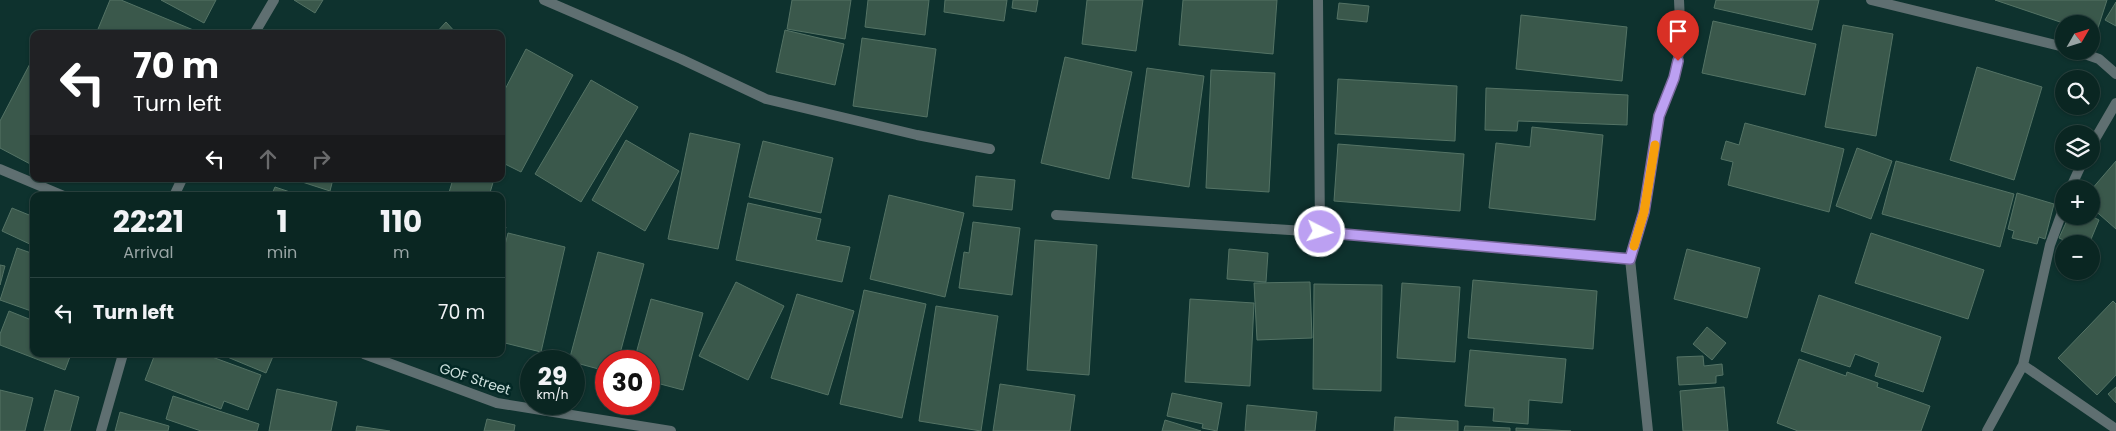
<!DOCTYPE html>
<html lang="en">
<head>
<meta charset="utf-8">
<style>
	:root { --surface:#0a2622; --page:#132e2a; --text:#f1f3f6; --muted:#99a5a5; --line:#2a4340 }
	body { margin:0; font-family:Poppins,sans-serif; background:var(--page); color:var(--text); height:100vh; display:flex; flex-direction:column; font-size:19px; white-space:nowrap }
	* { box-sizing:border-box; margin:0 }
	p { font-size:16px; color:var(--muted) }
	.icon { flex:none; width:28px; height:28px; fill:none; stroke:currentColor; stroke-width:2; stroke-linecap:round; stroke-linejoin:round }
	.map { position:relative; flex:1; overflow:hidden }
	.side { position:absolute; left:30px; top:192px; width:475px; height:165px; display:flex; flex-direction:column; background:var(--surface); border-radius:10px; box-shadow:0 1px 4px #0004,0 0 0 1px var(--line) }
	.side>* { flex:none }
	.guide { position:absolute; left:30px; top:30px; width:475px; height:152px; border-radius:10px; box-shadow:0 1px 4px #0004,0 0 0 1px var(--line); background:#202124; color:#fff; overflow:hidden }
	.needle { width:32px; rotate:51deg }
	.controls { position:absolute; left:2055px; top:15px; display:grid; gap:10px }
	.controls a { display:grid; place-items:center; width:45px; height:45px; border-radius:50%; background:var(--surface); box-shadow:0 1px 4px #0004,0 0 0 1px var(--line); font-size:25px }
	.speed { position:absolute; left:520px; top:350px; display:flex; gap:10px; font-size:25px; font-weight:700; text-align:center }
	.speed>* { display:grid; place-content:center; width:65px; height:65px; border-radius:50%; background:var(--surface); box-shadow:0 1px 4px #0004,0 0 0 1px var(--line); line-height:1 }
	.speed small { font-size:12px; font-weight:400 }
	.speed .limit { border:8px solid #d22; background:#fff; color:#111 }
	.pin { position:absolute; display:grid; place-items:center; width:42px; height:42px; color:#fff; margin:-51px -21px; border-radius:50% 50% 50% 0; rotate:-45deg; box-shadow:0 0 5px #0007 }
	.pin .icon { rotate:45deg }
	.me { position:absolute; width:55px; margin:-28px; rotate:95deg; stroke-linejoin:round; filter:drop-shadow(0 0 4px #0008) }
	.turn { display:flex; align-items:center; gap:18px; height:105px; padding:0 20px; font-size:22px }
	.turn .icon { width:65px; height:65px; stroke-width:2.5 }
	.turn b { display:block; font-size:35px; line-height:42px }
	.lanes { display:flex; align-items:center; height:48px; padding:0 20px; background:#0003; justify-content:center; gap:25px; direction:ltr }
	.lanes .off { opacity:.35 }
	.eta { display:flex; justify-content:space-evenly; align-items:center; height:85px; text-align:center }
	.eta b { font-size:30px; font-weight:700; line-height:35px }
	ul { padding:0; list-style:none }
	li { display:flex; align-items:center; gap:15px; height:70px; padding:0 20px; border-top:1px solid var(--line) }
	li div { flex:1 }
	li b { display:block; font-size:19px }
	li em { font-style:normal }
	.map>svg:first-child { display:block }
	.building { fill:#3a584b; stroke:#547365 }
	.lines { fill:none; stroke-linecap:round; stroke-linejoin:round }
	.minor { stroke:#5f6f71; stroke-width:10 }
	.route-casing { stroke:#7a689d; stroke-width:12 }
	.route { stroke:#bca0f2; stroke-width:9 }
	.slow { stroke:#f59e0b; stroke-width:9 }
	.labels { text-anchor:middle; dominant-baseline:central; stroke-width:5; stroke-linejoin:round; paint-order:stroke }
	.street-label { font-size:14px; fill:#cde0dd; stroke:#032825 }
</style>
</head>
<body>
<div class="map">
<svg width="2116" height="431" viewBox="0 0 2116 431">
	<rect width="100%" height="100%" fill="#0e322e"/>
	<!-- building -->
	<path class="building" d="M 110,0 L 121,0 L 203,34 L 96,34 Z
		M 161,0 L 216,0 L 204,23 Z
		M 294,0 L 323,0 L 315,13 Z
		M 792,0 L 851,0 L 845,39 L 787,29 Z
		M 868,0 L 929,0 L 925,35 L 865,27 Z
		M 945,0 L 1007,0 L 1004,21 L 944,12 Z
		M 1013,0 L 1038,0 L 1036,12 L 1012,8 Z
		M 1087,0 L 1143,0 L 1136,51 L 1082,44 Z
		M 1183,0 L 1277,0 L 1273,54 L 1179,45 Z
		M 1716,0 L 1819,0 L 1812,30 L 1714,8 Z
		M 1995,0 L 2107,0 L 2096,34 L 2091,32 L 2091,24 L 2066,24 Z
		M 2116,2 L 2116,26 L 2105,20 Z
		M 1339,3 L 1369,6 L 1367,22 L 1337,19 Z
		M 1521,15 L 1627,27 L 1622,81 L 1516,69 Z
		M 1713,21 L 1816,44 L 1805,95 L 1702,73 Z
		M 446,22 L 457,34 L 435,34 Z
		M 1843,25 L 1893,34 L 1876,136 L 1825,127 Z
		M 785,30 L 844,44 L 835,85 L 776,72 Z
		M 862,38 L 936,49 L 927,117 L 853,106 Z
		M 526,49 L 573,75 L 521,172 L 501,162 L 501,97 Z
		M 34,56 L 34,166 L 0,148 L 0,121 Z
		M 1065,57 L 1132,72 L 1109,179 L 1041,163 Z
		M 1977,67 L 2042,87 L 2014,180 L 1950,160 Z
		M 1147,68 L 1204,76 L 1189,187 L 1132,178 Z
		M 1211,70 L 1275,73 L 1269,192 L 1206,188 Z
		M 1338,79 L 1457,86 L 1455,141 L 1335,134 Z
		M 591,80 L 638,107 L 581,202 L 535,174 Z
		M 1486,88 L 1628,95 L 1627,125 L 1518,121 L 1517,131 L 1485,130 Z
		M 1745,123 L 1844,149 L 1829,212 L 1728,185 L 1733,162 L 1721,159 L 1726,141 L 1739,145 Z
		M 1532,127 L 1603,135 L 1595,220 L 1489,208 L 1496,143 L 1530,147 Z
		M 690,133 L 740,144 L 718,249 L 668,239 Z
		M 626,140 L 679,171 L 645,231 L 592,200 Z
		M 763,141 L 833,158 L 821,213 L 749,197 Z
		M 1338,144 L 1464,154 L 1460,211 L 1334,201 Z
		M 1857,148 L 1892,161 L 1871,219 L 1836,206 Z
		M 1896,161 L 2014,194 L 2000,247 L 1882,214 Z
		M 2116,161 L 2116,229 L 2091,207 L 2091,190 Z
		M 976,176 L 1015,180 L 1012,210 L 973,206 Z
		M 293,179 L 333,179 L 330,191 Z
		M 453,179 L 494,179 L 489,196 L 448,196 Z
		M 275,187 L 302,196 L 271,196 Z
		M 2017,193 L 2054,204 L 2045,239 L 2039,237 L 2037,244 L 2012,238 L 2014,231 L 2008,229 Z
		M 889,195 L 964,213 L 945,297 L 870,279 Z
		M 748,203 L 821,219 L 816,240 L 850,247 L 842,282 L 736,260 Z
		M 12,208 L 34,217 L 34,246 L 2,231 Z
		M 2069,216 L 2091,216 L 2099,220 L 2089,244 L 2073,244 L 2059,238 Z
		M 973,222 L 1020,228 L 1012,295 L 959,288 L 964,252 L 969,253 Z
		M 501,226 L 506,227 L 501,244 Z
		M 508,233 L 565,247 L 541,352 L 501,342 L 501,261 Z
		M 1871,233 L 1984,270 L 1968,319 L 1855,283 Z
		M 1035,240 L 1097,245 L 1089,375 L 1027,370 Z
		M 17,248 L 34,254 L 34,312 L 0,300 Z
		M 1229,249 L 1268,253 L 1266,282 L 1227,279 Z
		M 1687,249 L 1760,268 L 1747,318 L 1674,299 Z
		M 598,252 L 644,264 L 618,361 L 606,361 L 606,371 L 569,361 Z
		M 0,265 L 5,266 L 0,285 Z
		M 1473,280 L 1597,291 L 1593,349 L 1468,338 Z
		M 736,282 L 784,306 L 748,380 L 699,356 Z
		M 1310,282 L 1312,338 L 1257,340 L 1254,283 Z
		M 1402,283 L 1460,287 L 1455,362 L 1397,358 Z
		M 1314,284 L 1382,285 L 1381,391 L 1313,389 Z
		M 864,290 L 926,304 L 902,418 L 840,404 Z
		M 797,294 L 854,311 L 828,395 L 771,378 Z
		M 1819,295 L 1941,337 L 1923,392 L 1875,376 L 1879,363 L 1855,354 L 1850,367 L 1801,351 Z
		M 651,299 L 703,313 L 683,390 L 649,381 L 649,361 L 634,361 Z
		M 1190,299 L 1254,303 L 1250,386 L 1185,382 Z
		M 2113,301 L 2116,304 L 2116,375 L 2097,395 L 2058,358 Z
		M 936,306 L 998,316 L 981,431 L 919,421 Z
		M 9,311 L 34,321 L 34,354 L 71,354 L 65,370 L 0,345 L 0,334 Z
		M 1707,327 L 1726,343 L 1712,360 L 1693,344 Z
		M 1470,350 L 1566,359 L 1562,403 L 1529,400 L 1528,424 L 1493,421 L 1494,408 L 1465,406 Z
		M 155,354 L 204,354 L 261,375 L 248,410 L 224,401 L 221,409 L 145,380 Z
		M 220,354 L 274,354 L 266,373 Z
		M 1703,356 L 1704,366 L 1722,364 L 1723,375 L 1716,376 L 1716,383 L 1679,385 L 1677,357 Z
		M 1799,359 L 1846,376 L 1847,372 L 1878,383 L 1877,387 L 1930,406 L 1921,431 L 1798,431 L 1777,423 Z
		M 1000,384 L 1075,395 L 1070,431 L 993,431 Z
		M 1724,387 L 1728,431 L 1683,431 L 1680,391 Z
		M 2116,387 L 2116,403 L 2108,394 Z
		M 277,389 L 337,402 L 331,431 L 269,431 Z
		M 0,390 L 33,398 L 25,431 L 0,431 Z
		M 55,390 L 79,397 L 70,431 L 44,431 Z
		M 1172,393 L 1222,403 L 1217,431 L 1202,428 L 1203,424 L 1167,416 Z
		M 173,396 L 259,424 L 257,431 L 201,431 L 166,419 Z
		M 1247,405 L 1317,412 L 1315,431 L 1245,431 Z
		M 120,412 L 169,426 L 168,431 L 115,431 Z
		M 1395,417 L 1458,421 L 1458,431 L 1394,431 Z
		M 487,419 L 515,425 L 514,431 L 484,431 Z
		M 1165,420 L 1201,431 L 1162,431 Z
		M 357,426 L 390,431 L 356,431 Z
		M 1465,426 L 1510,428 L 1510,431 L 1464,431 Z
		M 1516,428 L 1571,431 L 1516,431 Z"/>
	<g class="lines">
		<!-- minor -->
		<path class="minor" d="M 544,0 L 681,59 L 766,99 L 917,135 L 990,149
			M 1318,0 L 1320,232
			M 1871,0 L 2064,47
			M 254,34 L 274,0
			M 2076,51 L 2099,59 L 2116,74
			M 2091,146 L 2116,103
			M 0,169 L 64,196
			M 2070,189 L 2083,161
			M 174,196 L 182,179
			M 1056,215 L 1320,232 L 1630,259
			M 364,354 L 497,403 L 671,431
			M 2023,365 L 2116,429
			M 101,431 L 123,354
			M 1648,431 L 1630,259 L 1644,212 L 1659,116 L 1674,78 L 1681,43 L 1679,0
			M 1987,431 L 2023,365 L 2050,245 L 2064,207"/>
	</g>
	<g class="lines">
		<defs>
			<path id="route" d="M 1320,232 L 1630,259 L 1644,212 L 1659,116 L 1674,78 L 1678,61"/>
		</defs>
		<!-- route casing -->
		<use href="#route" class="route-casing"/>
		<!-- route -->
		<use href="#route" class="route"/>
		<!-- slow -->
		<path class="slow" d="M 1634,246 L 1644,212 L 1655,145"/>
	</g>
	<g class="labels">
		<!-- street labels -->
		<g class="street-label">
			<text transform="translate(475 379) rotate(18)">GOF Street</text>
		</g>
	</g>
</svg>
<div class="controls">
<a><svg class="needle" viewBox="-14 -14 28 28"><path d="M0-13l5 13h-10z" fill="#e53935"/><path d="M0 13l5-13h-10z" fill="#99a5a5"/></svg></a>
<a><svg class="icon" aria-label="search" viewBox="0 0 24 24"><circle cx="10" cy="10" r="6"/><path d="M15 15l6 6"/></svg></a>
<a><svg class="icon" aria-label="layers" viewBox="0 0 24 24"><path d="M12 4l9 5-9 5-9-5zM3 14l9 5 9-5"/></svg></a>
<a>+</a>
<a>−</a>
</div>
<div class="speed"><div>29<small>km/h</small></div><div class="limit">30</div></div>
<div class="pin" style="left:1678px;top:61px;background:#d93025"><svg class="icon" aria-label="arrive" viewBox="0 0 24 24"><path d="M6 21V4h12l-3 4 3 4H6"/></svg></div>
<svg class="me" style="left:1320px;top:232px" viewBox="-20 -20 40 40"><circle r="17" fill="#bca0f2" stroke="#fff" stroke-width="3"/><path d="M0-11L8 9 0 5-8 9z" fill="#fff"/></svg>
<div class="guide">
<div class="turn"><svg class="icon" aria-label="left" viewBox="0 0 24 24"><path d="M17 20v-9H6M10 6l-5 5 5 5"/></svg><div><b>70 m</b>Turn left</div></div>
<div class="lanes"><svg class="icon" aria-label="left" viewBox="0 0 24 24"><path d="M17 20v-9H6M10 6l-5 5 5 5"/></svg><svg class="icon off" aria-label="ahead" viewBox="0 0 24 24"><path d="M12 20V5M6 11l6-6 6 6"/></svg><svg class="icon off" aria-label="right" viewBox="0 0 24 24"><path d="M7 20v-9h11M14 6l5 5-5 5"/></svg></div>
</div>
<section class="side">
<div class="eta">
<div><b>22:21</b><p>Arrival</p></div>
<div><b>1</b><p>min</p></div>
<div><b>110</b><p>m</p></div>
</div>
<ul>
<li><svg class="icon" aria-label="left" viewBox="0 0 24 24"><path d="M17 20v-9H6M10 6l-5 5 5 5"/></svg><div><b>Turn left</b></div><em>70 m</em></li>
</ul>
</section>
</div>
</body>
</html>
